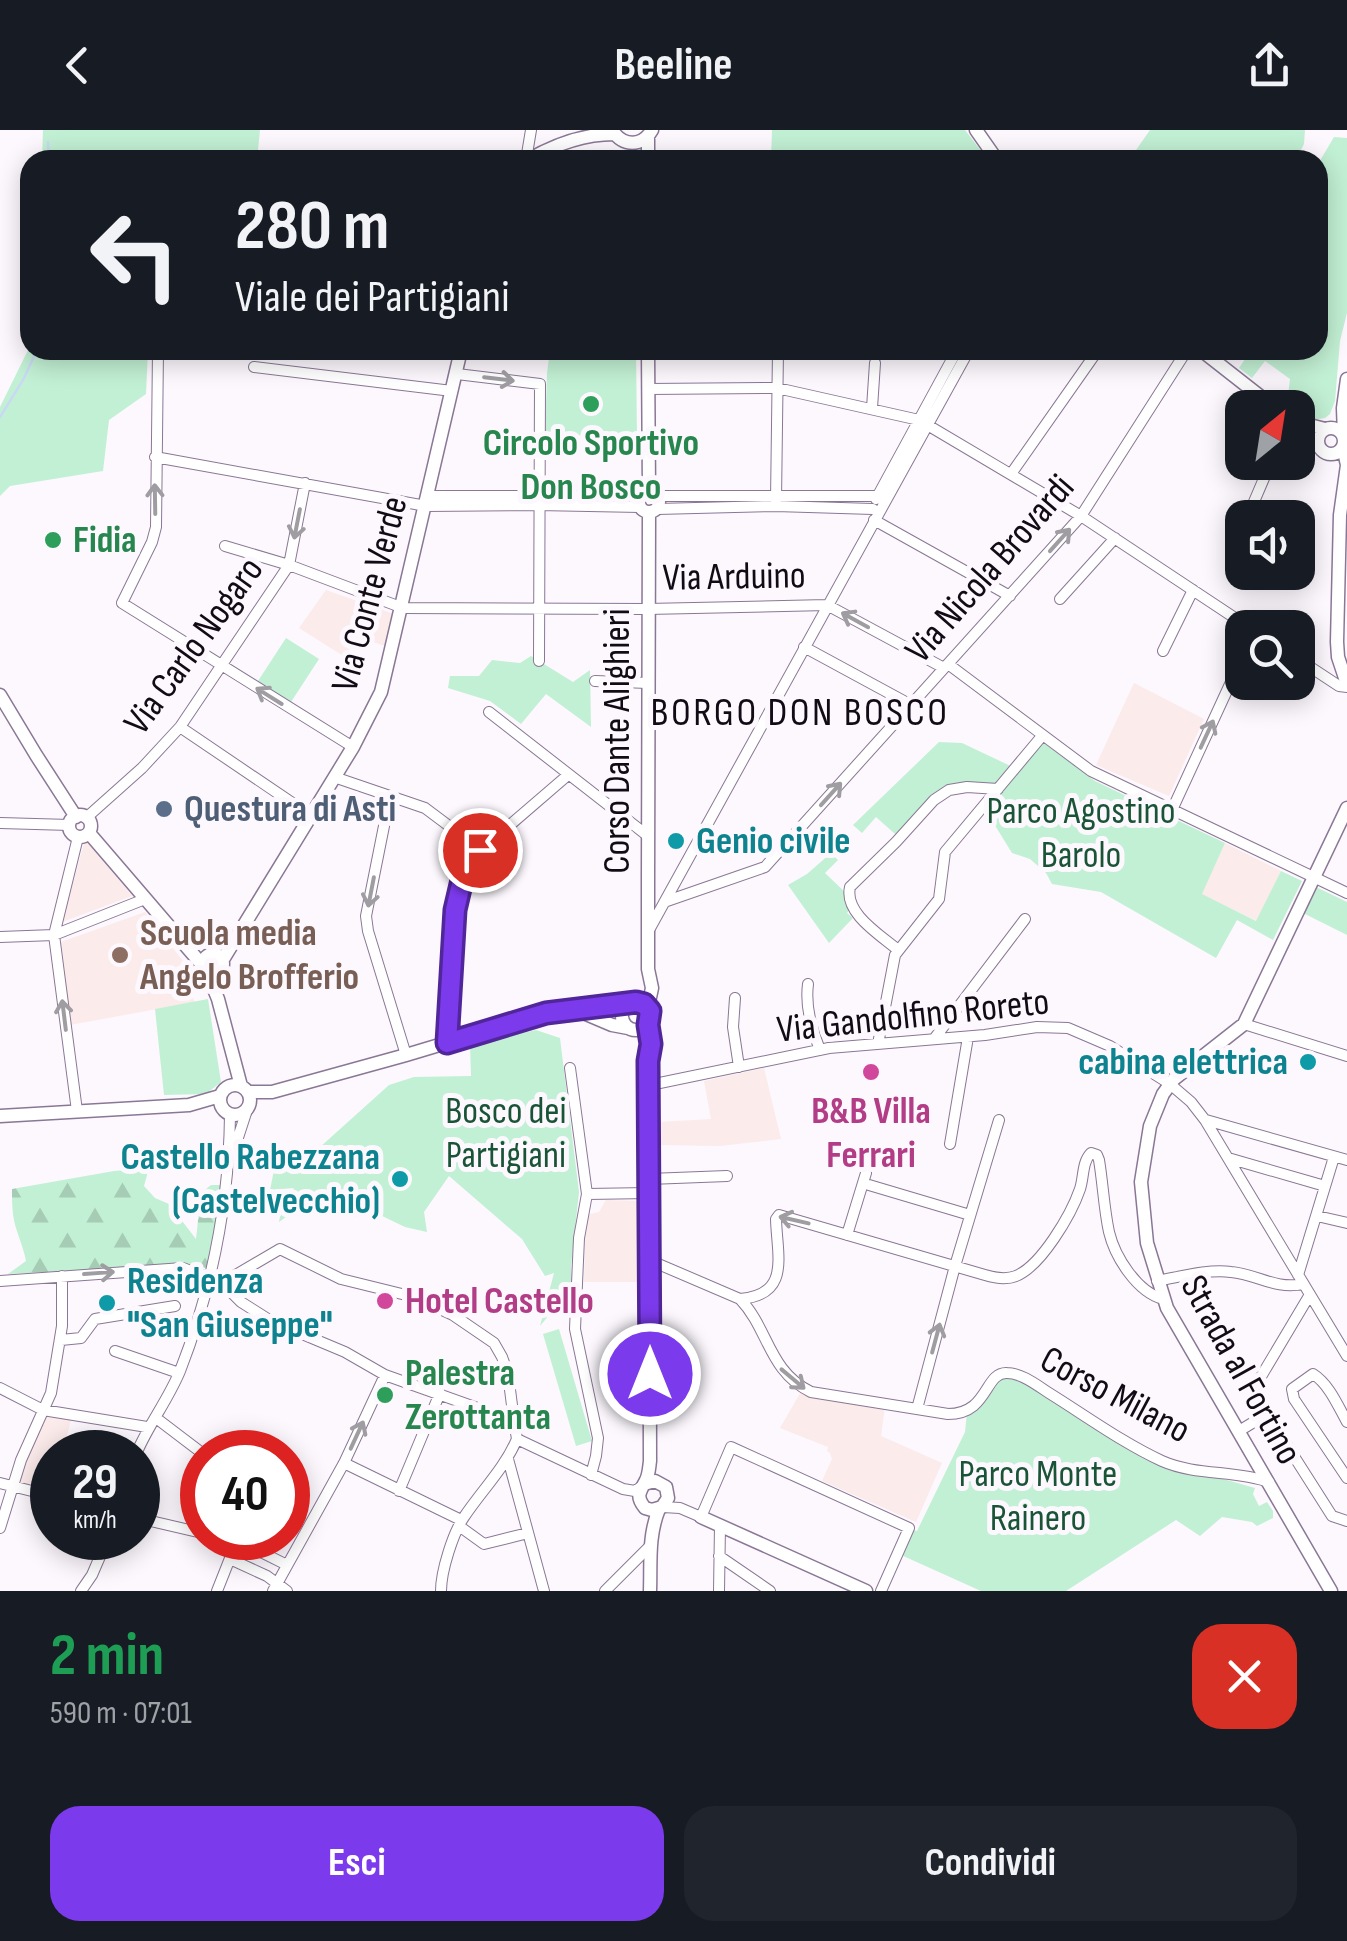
<!DOCTYPE html>
<html lang="it">
<head>
<meta charset="utf-8">
<style>
	:root { --surface:#171b24; --page:#20242c; --text:#f1f3f6; --muted:#9ea1a6; --accent:#7c3aed }
	body { margin:0; font-family:"Sofia Sans Condensed",sans-serif; background:var(--page); color:var(--text); height:100vh; display:flex; flex-direction:column; font-size:38px; white-space:nowrap }
	* { box-sizing:border-box; margin:0 }
	p { font-size:32px; color:var(--muted) }
	.icon { flex:none; width:55px; height:55px; fill:none; stroke:currentColor; stroke-width:2; stroke-linecap:round; stroke-linejoin:round }
	.map { position:relative; height:1461px; overflow:hidden }
	.sheet { display:flex; flex-direction:column; background:var(--surface); flex:1 }
	.sheet>* { flex:none }
	.top-card { position:absolute; left:20px; top:20px; width:1308px; height:210px; border-radius:30px; box-shadow:0 5px 25px #0003; background:#171b24; color:var(--text); overflow:hidden }
	.needle { width:65px; rotate:30deg }
	.tools { position:absolute; left:1225px; top:260px; display:grid; gap:20px }
	.tools a { display:grid; place-items:center; width:90px; height:90px; border-radius:20px; background:var(--surface); box-shadow:0 5px 25px #0003; font-size:50px }
	.speed { position:absolute; left:30px; top:1300px; display:flex; gap:20px; font-size:50px; font-weight:700; text-align:center }
	.speed>* { display:grid; place-content:center; width:130px; height:130px; border-radius:50%; background:var(--surface); box-shadow:0 5px 25px #0003; line-height:1 }
	.speed small { font-size:25px; font-weight:400 }
	.speed .limit { border:15px solid #d22; background:#fff; color:#111 }
	.pin { position:absolute; display:grid; place-items:center; width:85px; height:85px; color:#fff; margin:-42px; border:5px solid #fff; border-radius:50%; box-shadow:0 2px 10px #0007 }
	.me { position:absolute; width:110px; margin:-55px; rotate:0deg; stroke-linejoin:round; filter:drop-shadow(0 0 8px #0008) }
	.turn { display:flex; align-items:center; gap:35px; height:210px; padding:0 50px; font-size:45px }
	.turn .icon { width:130px; height:130px; stroke-width:2.5 }
	.turn b { display:block; font-size:70px; line-height:85px }
	.round { display:grid; place-items:center; flex:none; width:105px; height:105px; border-radius:30px; background:var(--page) }
	.head { display:flex; align-items:center; justify-content:space-between; height:170px; padding:0 50px }
	h1 { font-size:60px; font-weight:700; line-height:75px; color:#1e9e55 }
	.button { display:flex; gap:20px; margin-top:auto; padding:20px 50px }
	.button a { flex:1; height:115px; border-radius:30px; background:var(--accent); color:#fff; font-size:40px; font-weight:700; line-height:115px; text-align:center }
	.button a+a { background:var(--page); color:var(--text) }
	header { display:flex; justify-content:space-between; align-items:center; height:130px; padding:0 50px; background:var(--surface); font-size:45px; font-weight:700 }
	.map>svg:first-child { display:block }
	.education { fill:#fbebea }
	.forest { fill:url(#forest-firs) }
	.green { fill:#c2f0d4 }
	.lines { fill:none; stroke-linecap:round; stroke-linejoin:round }
	.stream { stroke:#c9d9f3; stroke-width:2.5 }
	.minor-casing { stroke:#8a7795; stroke-width:12 }
	.tertiary-casing { stroke:#8a7795; stroke-width:15 }
	.minor { stroke:#fff; stroke-width:10 }
	.tertiary { stroke:#fff; stroke-width:12 }
	.oneway { stroke:#a09da2 }
	.route-casing { stroke:#51269a; stroke-width:25 }
	.route { stroke:#7c3aed; stroke-width:18 }
	.leisure-dot { fill:#2e9e5b; stroke:#fcf8fe; stroke-width:4 }
	.service-dot { fill:#5c6f8a; stroke:#fcf8fe; stroke-width:4 }
	.culture-dot { fill:#0f9aa8; stroke:#fcf8fe; stroke-width:4 }
	.education-dot { fill:#8d6e63; stroke:#fcf8fe; stroke-width:4 }
	.hotel-dot { fill:#d1479c; stroke:#fcf8fe; stroke-width:4 }
	.labels { text-anchor:middle; dominant-baseline:central; stroke-width:10; stroke-linejoin:round; paint-order:stroke }
	.leisure-label { font-size:38px; font-weight:bold; fill:#27864d; stroke:#fcf8fe; text-anchor:start }
	.street-label { font-size:38px; fill:#120b16; stroke:#fcf8fe }
	.service-label { font-size:38px; font-weight:bold; fill:#4e5e75; stroke:#fcf8fe; text-anchor:start }
	.park-label { font-size:38px; fill:#1a5437; stroke:#fcf8fe }
	.culture-label { font-size:38px; font-weight:bold; fill:#0d838f; stroke:#fcf8fe; text-anchor:start }
	.education-label { font-size:38px; font-weight:bold; fill:#785e54; stroke:#fcf8fe; text-anchor:start }
	.hotel-label { font-size:38px; font-weight:bold; fill:#b23c85; stroke:#fcf8fe }
	.neighbourhood-label { font-size:40px; letter-spacing:2.5px; fill:#120b16; stroke:#fcf8fe }
</style>
</head>
<body>
<header><svg class="icon" aria-label="back" viewBox="0 0 24 24"><path d="M15 5l-7 7 7 7"/></svg>Beeline<svg class="icon" aria-label="share" viewBox="0 0 24 24"><path d="M12 15V3M7 8l5-5 5 5M5 13v7h14v-7"/></svg></header>
<div class="map">
<svg width="1347" height="1461" viewBox="0 0 1347 1461">
	<defs>
		<pattern id="forest-firs" width="22" height="20" patternUnits="userSpaceOnUse" patternTransform="scale(2.5)"><rect width="22" height="20" fill="#c2f0d4"/><path d="M5 1l3.5 6h-7zM16 11l3.5 6h-7z" fill="#a6ccb5"/></pattern>
	</defs>
	<rect width="100%" height="100%" fill="#fcf8fe"/>
	<!-- education -->
	<path class="education" d="M 326,460 L 394,484 L 385,516 L 358,507 L 345,527 L 299,498 Z
		M 1134,553 L 1204,589 L 1169,666 L 1096,635 Z
		M 85,710 L 132,766 L 62,792 Z
		M 1225,713 L 1281,741 L 1257,791 L 1201,764 Z
		M 145,782 L 197,849 L 187,856 L 195,872 L 70,895 L 61,812 Z
		M 764,938 L 781,1009 L 720,1016 L 658,1015 L 659,992 L 711,989 L 704,951 Z
		M 606,1070 L 640,1071 L 642,1152 L 584,1152 L 586,1085 L 599,1082 Z
		M 802,1260 L 885,1277 L 881,1306 L 942,1333 L 916,1392 L 822,1351 L 832,1329 L 830,1323 L 827,1321 L 828,1317 L 780,1298 Z
		M 44,1285 L 71,1290 L 63,1322 L 52,1322 L 52,1361 L 22,1354 L 19,1349 Z"/>
	<!-- forest -->
	<path class="forest" d="M 149,1038 L 144,1056 L 155,1068 L 169,1074 L 196,1109 L 201,1063 L 211,1055 L 222,1055 L 207,1138 L 184,1135 L 8,1144 L 26,1131 C 23,1114 15,1101 13,1084 C 12,1076 12,1067 12,1059 L 114,1041 Z"/>
	<!-- green -->
	<path class="green" d="M 43,0 L 260,0 L 257,30 L 42,30 Z
		M 772,0 L 965,0 L 988,30 L 771,30 Z
		M 1150,0 L 1305,0 L 1304,14 L 1296,30 L 1129,30 Z
		M 1334,7 L 1347,8 L 1347,183 L 1340,211 L 1335,271 L 1330,284 L 1325,288 L 1312,290 L 1298,282 L 1298,278 L 1291,277 L 1287,274 L 1290,249 L 1265,231 L 1252,248 L 1239,238 L 1251,220 L 1318,220 L 1318,34 Z
		M 30,216 L 30,220 L 148,220 L 146,264 L 109,290 L 103,341 L 10,356 L 0,366 L 0,277 Z
		M 550,220 L 636,220 L 637,306 L 545,305 L 547,243 Z
		M 286,508 L 319,529 L 291,572 L 258,551 Z
		M 531,526 L 573,552 L 590,540 L 591,597 L 546,564 L 521,594 L 490,571 L 448,558 L 450,546 L 479,546 L 492,530 L 520,533 Z
		M 939,612 L 962,613 L 1019,640 L 1043,612 L 1095,651 L 1225,713 L 1202,764 L 1256,791 L 1281,741 L 1302,751 L 1273,810 L 1237,790 L 1216,828 L 1101,762 L 1052,754 L 1046,743 L 1030,729 L 1012,723 L 983,676 L 997,660 L 949,660 L 904,703 L 895,704 L 876,687 L 862,703 L 853,695 Z
		M 831,723 L 838,730 L 825,743 L 848,765 L 851,777 L 847,783 L 853,788 L 829,813 L 788,755 L 807,744 Z
		M 1316,757 L 1347,772 L 1347,805 L 1303,783 Z
		M 208,869 L 221,952 L 206,964 L 164,965 L 155,879 Z
		M 536,900 L 560,908 L 579,1062 L 571,1136 L 572,1157 L 540,1196 L 554,1143 L 545,1146 L 522,1109 L 449,1046 L 424,1082 L 427,1102 L 405,1097 L 380,1085 L 357,1087 L 314,1067 L 279,1092 L 283,1070 L 294,1058 L 270,1060 L 274,1040 L 319,1018 L 389,955 L 414,947 L 471,946 L 470,914 Z
		M 559,1199 L 592,1311 L 576,1316 L 543,1204 Z
		M 1011,1243 L 1167,1333 L 1255,1358 L 1253,1364 L 1259,1376 L 1267,1372 L 1273,1381 L 1273,1388 L 1257,1396 L 1252,1392 L 1222,1387 L 1200,1406 L 1176,1390 L 1066,1461 L 981,1461 L 901,1425 L 913,1400 L 917,1401 L 965,1302 L 967,1282 L 997,1246 Z"/>
	<g class="lines">
		<!-- stream -->
		<path class="stream" d="M 48,12 L 49,30
			M 0,287 L 23,250 L 37,220"/>
		<defs>
			<path id="minor" d="M 526,30 L 531,0
				M 158,220 L 156,397 L 152,412 L 122,473 L 353,617
				M 254,237 L 452,261
				M 457,244 L 540,254 L 539,531
				M 648,259 L 777,258 L 919,290 L 1081,386 L 1250,498
				M 872,278 L 875,233
				M 155,327 L 426,376 L 538,375 L 640,377
				M 1011,344 L 1098,220
				M 428,366 L 642,366
				M 657,366 L 878,366
				M 876,369 L 957,220
				M 776,370 L 778,220
				M 657,379 L 776,376 L 873,379
				M 1250,381 L 1271,332
				M 874,390 L 1010,466
				M 225,416 L 289,435 L 403,478 L 647,479 L 827,475 L 944,538
				M 1060,469 L 1115,408
				M 804,517 L 911,575
				M 1163,521 L 1193,460
				M 1298,529 L 1339,556 L 1347,557
				M 948,534 L 1091,641 L 1347,763
				M 595,551 L 648,553
				M 489,582 L 648,706
				M 180,597 L 310,685
				M 334,647 L 425,678 L 481,720
				M 390,666 L 366,786 L 368,801 L 406,925
				M 1172,680 L 1242,528
				M 86,688 L 142,638 L 180,597 L 289,435 L 305,353
				M 0,693 L 70,695
				M 667,771 L 765,737 L 1081,386 L 1187,220
				M 649,800 L 969,220
				M 0,807 L 54,805 L 145,769
				M 898,820 C 879,804 844,783 850,757 L 896,712 L 934,670 L 949,660 L 967,657 L 998,659
				M 808,854 C 805,878 812,899 820,920
				M 735,868 L 733,897 L 739,937
				M 1244,894 L 1347,926
				M 934,909 L 1025,789
				M 447,913 L 455,780 L 461,750 L 481,720 L 568,645
				M 878,914 L 895,825 L 939,769 L 945,722 L 1042,606
				M 570,938 L 587,1064 L 579,1108 L 575,1199 L 598,1308 L 596,1326 L 591,1345
				M 650,955 L 829,918 L 985,905 L 1037,897 L 1068,898 L 1110,916 L 1170,954 L 1191,972 L 1205,990 L 1347,1226
				M 77,981 L 54,805 L 78,707
				M 1206,990 L 1347,1030
				M 950,1014 L 968,907
				M 233,1023 L 247,980
				M 1228,1028 L 1325,1056
				M 649,1049 L 727,1046
				M 869,1055 L 970,1085
				M 587,1064 L 649,1063
				M 1317,1086 L 1347,1093
				M 847,1105 L 866,1043
				M 649,1130 L 740,1169 C 769,1199 768,1241 811,1262 L 948,1284 C 989,1284 984,1242 1007,1243 C 1022,1243 1038,1256 1049,1263 C 1086,1286 1123,1313 1162,1331 C 1196,1346 1235,1340 1269,1352
				M 1298,1145 L 1334,1027
				M 0,1151 L 183,1138 L 222,1153 L 241,1172 L 271,1191 L 345,1222 L 385,1245 L 514,1291 L 517,1309
				M 1157,1151 C 1180,1147 1207,1139 1231,1142 C 1257,1144 1275,1160 1303,1154
				M 222,1153 L 280,1119 L 341,1149 L 414,1167 L 453,1185 L 494,1213 L 502,1227 L 508,1244 L 514,1291
				M 740,1169 C 791,1165 777,1126 776,1089 L 779,1085 L 985,1145 C 995,1148 1006,1150 1016,1146 C 1041,1136 1071,1085 1080,1059 C 1084,1047 1082,1032 1091,1023 L 1097,1025 L 1099,1030 C 1103,1054 1104,1079 1109,1102 C 1115,1127 1137,1162 1163,1169
				M 61,1210 L 81,1208 L 95,1189 L 175,1176
				M 115,1221 L 179,1243
				M 0,1258 L 43,1280 L 147,1297
				M 917,1279 L 955,1136 L 999,990
				M 1267,1284 L 1253,1260 L 1309,1166
				M 156,1288 L 202,1323
				M 1347,1292 C 1338,1276 1329,1254 1313,1244 L 1292,1259 L 1294,1269 L 1347,1348
				M 1239,1301 L 1267,1284 L 1332,1386 L 1347,1391
				M 517,1309 L 623,1359 L 635,1361 L 641,1357
				M 137,1322 C 149,1294 168,1270 180,1241 C 212,1159 229,1073 230,985
				M 508,1329 L 544,1461
				M 344,1333 L 461,1390
				M 0,1353 L 52,1366
				M 399,1361 L 440,1263
				M 663,1377 L 680,1378 L 701,1387 L 731,1317 L 909,1398 L 881,1461
				M 138,1388 L 202,1403
				M 459,1396 L 484,1414 L 528,1403
				M 0,1398 L 21,1330 L 51,1263 L 62,1196 L 62,1146
				M 215,1408 L 235,1415
				M 241,1408 L 245,1414 L 287,1435
				M 719,1426 L 770,1461
				M 230,1429 L 267,1446 L 287,1461
				M 81,1461 L 92,1445 L 108,1408
				M 217,1461 L 238,1408
				M 273,1461 L 344,1333 L 385,1245
				M 441,1461 C 441,1441 453,1403 464,1387 C 482,1360 504,1339 517,1309
				M 605,1461 L 650,1416
				M 719,1461 L 720,1396"/>
			<path id="tertiary" d="M 612,0 C 623,17 642,17 652,0
				M 976,0 L 997,30
				M 528,30 C 554,15 585,4 614,4
				M 648,30 L 648,7
				M 648,220 L 649,362
				M 1201,220 L 1275,278
				M 1298,292 L 1325,299
				M1318 311a13 13 0 1 1 26 0a13 13 0 1 1-26 0Z
				M 1344,306 L 1343,278 L 1347,249
				M 1343,317 L 1347,335 L 1340,385 L 1337,512 L 1338,527 L 1347,554
				M639 372a10 10 0 1 1 20 0a10 10 0 1 1-20 0Z
				M 0,565 L 36,625 L 76,687
				M69 696a11 11 0 1 1 22 0a11 11 0 1 1-22 0Z
				M 89,703 L 204,837
				M203 834a10 10 0 1 1 20 0a10 10 0 1 1-20 0Z
				M 222,831 L 353,617 L 381,562 L 461,220
				M 207,842 L 218,869 L 241,956
				M622 886a14 14 0 1 1 28 0a14 14 0 1 1-28 0Z
				M 648,877 L 652,858 L 648,839 L 648,751 L 649,382
				M 579,881 L 612,895 L 628,898
				M220 970a15 15 0 1 1 30 0a15 15 0 1 1-30 0Z
				M 248,962 L 272,962 L 406,925 L 546,883 L 629,874
				M 0,986 L 189,975 L 220,966
				M 644,1354 L 655,1351 L 666,1357 L 668,1368 L 662,1377 L 652,1380 L 645,1378 C 636,1367 639,1363 645,1352 C 649,1346 649,1338 650,1331 L 649,931 L 651,914 L 648,895
				M 701,1387 L 866,1461
				M 650,1461 C 651,1432 648,1406 659,1379
				M 1331,1461 L 1167,1178 L 1147,1113 L 1141,1052 L 1150,996 L 1163,964 L 1174,949 L 1244,894 L 1347,678"/>
		</defs>
		<!-- minor casing -->
		<use href="#minor" class="minor-casing"/>
		<!-- tertiary casing -->
		<use href="#tertiary" class="tertiary-casing"/>
		<!-- minor -->
		<use href="#minor" class="minor"/>
		<!-- tertiary -->
		<use href="#tertiary" class="tertiary"/>
	</g>
	<!-- one-way arrows -->
	<defs><path id="oneway-shaft" d="M-6 0H5M1.5-3L5.5 0L1.5 3" fill="none" stroke-width="1.6" stroke-linecap="round" stroke-linejoin="round" transform="scale(2.5)"/></defs>
	<g class="oneway">
		<use href="#oneway-shaft" transform="translate(499 249) rotate(7)"/>
		<use href="#oneway-shaft" transform="translate(155 369) rotate(-91)"/>
		<use href="#oneway-shaft" transform="translate(297 394) rotate(101)"/>
		<use href="#oneway-shaft" transform="translate(1060 410) rotate(-48)"/>
		<use href="#oneway-shaft" transform="translate(855 490) rotate(-151)"/>
		<use href="#oneway-shaft" transform="translate(269 566) rotate(-148)"/>
		<use href="#oneway-shaft" transform="translate(1207 604) rotate(-65)"/>
		<use href="#oneway-shaft" transform="translate(831 664) rotate(-48)"/>
		<use href="#oneway-shaft" transform="translate(371 762) rotate(101)"/>
		<use href="#oneway-shaft" transform="translate(64 885) rotate(-97)"/>
		<use href="#oneway-shaft" transform="translate(794 1090) rotate(-167)"/>
		<use href="#oneway-shaft" transform="translate(99 1143) rotate(-4)"/>
		<use href="#oneway-shaft" transform="translate(936 1208) rotate(-75)"/>
		<use href="#oneway-shaft" transform="translate(793 1249) rotate(40)"/>
		<use href="#oneway-shaft" transform="translate(357 1305) rotate(-65)"/>
	</g>
	<g class="lines">
		<defs>
			<path id="route" d="M 480,720 L 462,750 L 455,780 L 447,913 L 546,883 L 636,872 L 644,874 L 650,881 L 648,895 L 651,914 L 648,931 L 650,1244"/>
		</defs>
		<!-- route casing -->
		<use href="#route" class="route-casing"/>
		<!-- route -->
		<use href="#route" class="route"/>
	</g>
	<!-- markers -->
	<g class="leisure-dot">
		<circle cx="591" cy="274" r="10"/>
		<circle cx="53" cy="410" r="10"/>
		<circle cx="385" cy="1265" r="10"/>
	</g>
	<circle class="service-dot" cx="164" cy="679" r="10"/>
	<g class="culture-dot">
		<circle cx="676" cy="711" r="10"/>
		<circle cx="1308" cy="932" r="10"/>
		<circle cx="400" cy="1049" r="10"/>
		<circle cx="107" cy="1173" r="10"/>
	</g>
	<circle class="education-dot" cx="120" cy="825" r="10"/>
	<g class="hotel-dot">
		<circle cx="871" cy="942" r="10"/>
		<circle cx="385" cy="1171" r="10"/>
	</g>
	<g class="labels">
		<!-- leisure labels -->
		<g class="leisure-label">
			<text x="591" y="313" text-anchor="middle">Circolo Sportivo<tspan x="591" dy="44">Don Bosco</tspan></text>
			<text x="73" y="410">Fidia</text>
			<text x="405" y="1243">Palestra<tspan x="405" dy="44">Zerottanta</tspan></text>
		</g>
		<!-- street labels -->
		<g class="street-label">
			<text transform="translate(990 439) rotate(-49)">Via Nicola Brovardi</text>
			<text transform="translate(734 447) rotate(-1)">Via Arduino</text>
			<text transform="translate(370 464) rotate(-75)">Via Conte Verde</text>
			<text transform="translate(194 516) rotate(-54)">Via Carlo Nogaro</text>
			<text transform="translate(617 611) rotate(-90)">Corso Dante Alighieri</text>
			<text transform="translate(913 886) rotate(-6)">Via Gandolfino Roreto</text>
			<text transform="translate(1241 1240) rotate(61)">Strada al Fortino</text>
			<text transform="translate(1115 1265) rotate(28)">Corso Milano</text>
		</g>
		<!-- service labels -->
		<g class="service-label">
			<text x="184" y="679">Questura di Asti</text>
		</g>
		<!-- park labels -->
		<g class="park-label">
			<text x="1081" y="681">Parco Agostino<tspan x="1081" dy="44">Barolo</tspan></text>
			<text x="506" y="981">Bosco dei<tspan x="506" dy="44">Partigiani</tspan></text>
			<text x="1038" y="1344">Parco Monte<tspan x="1038" dy="44">Rainero</tspan></text>
		</g>
		<!-- culture labels -->
		<g class="culture-label">
			<text x="696" y="711">Genio civile</text>
			<text x="1288" y="932" text-anchor="end">cabina elettrica</text>
			<text x="380" y="1027" text-anchor="end">Castello Rabezzana<tspan x="380" dy="44">(Castelvecchio)</tspan></text>
			<text x="127" y="1151">Residenza<tspan x="127" dy="44">"San Giuseppe"</tspan></text>
		</g>
		<!-- education labels -->
		<g class="education-label">
			<text x="140" y="803">Scuola media<tspan x="140" dy="44">Angelo Brofferio</tspan></text>
		</g>
		<!-- hotel labels -->
		<g class="hotel-label">
			<text x="871" y="981">B&amp;B Villa<tspan x="871" dy="44">Ferrari</tspan></text>
			<text x="405" y="1171" text-anchor="start">Hotel Castello</text>
		</g>
		<!-- neighbourhood labels -->
		<g class="neighbourhood-label">
			<text x="800" y="583">BORGO DON BOSCO</text>
		</g>
	</g>
</svg>
<div class="tools">
<a><svg class="needle" viewBox="-14 -14 28 28"><path d="M0-13l5 13h-10z" fill="#e53935"/><path d="M0 13l5-13h-10z" fill="#9ea1a6"/></svg></a>
<a><svg class="icon" aria-label="sound" viewBox="0 0 24 24"><path d="M4 9h4l5-4v14l-5-4H4zM17 9q2 3 0 6"/></svg></a>
<a><svg class="icon" aria-label="search" viewBox="0 0 24 24"><circle cx="10" cy="10" r="6"/><path d="M15 15l6 6"/></svg></a>
</div>
<div class="speed"><div>29<small>km/h</small></div><div class="limit">40</div></div>
<div class="pin" style="left:480px;top:720px;background:#d93025"><svg class="icon" aria-label="arrive" viewBox="0 0 24 24"><path d="M6 21V4h12l-3 4 3 4H6"/></svg></div>
<svg class="me" style="left:650px;top:1244px" viewBox="-20 -20 40 40"><circle r="17" fill="#7c3aed" stroke="#fff" stroke-width="3"/><path d="M0-11L8 9 0 5-8 9z" fill="#fff"/></svg>
<div class="top-card">
<div class="turn"><svg class="icon" aria-label="left" viewBox="0 0 24 24"><path d="M17 20v-9H6M10 6l-5 5 5 5"/></svg><div><b>280 m</b>Viale dei Partigiani</div></div>
</div>
</div>
<section class="sheet">
<div class="head"><div><h1>2 min</h1><p>590 m · 07:01</p></div><a class="round" style="background:#d93025;color:#fff"><svg class="icon" aria-label="close" viewBox="0 0 24 24"><path d="M6 6l12 12M18 6L6 18"/></svg></a></div>
<div class="button"><a>Esci</a><a>Condividi</a></div>
</section>
</body>
</html>
